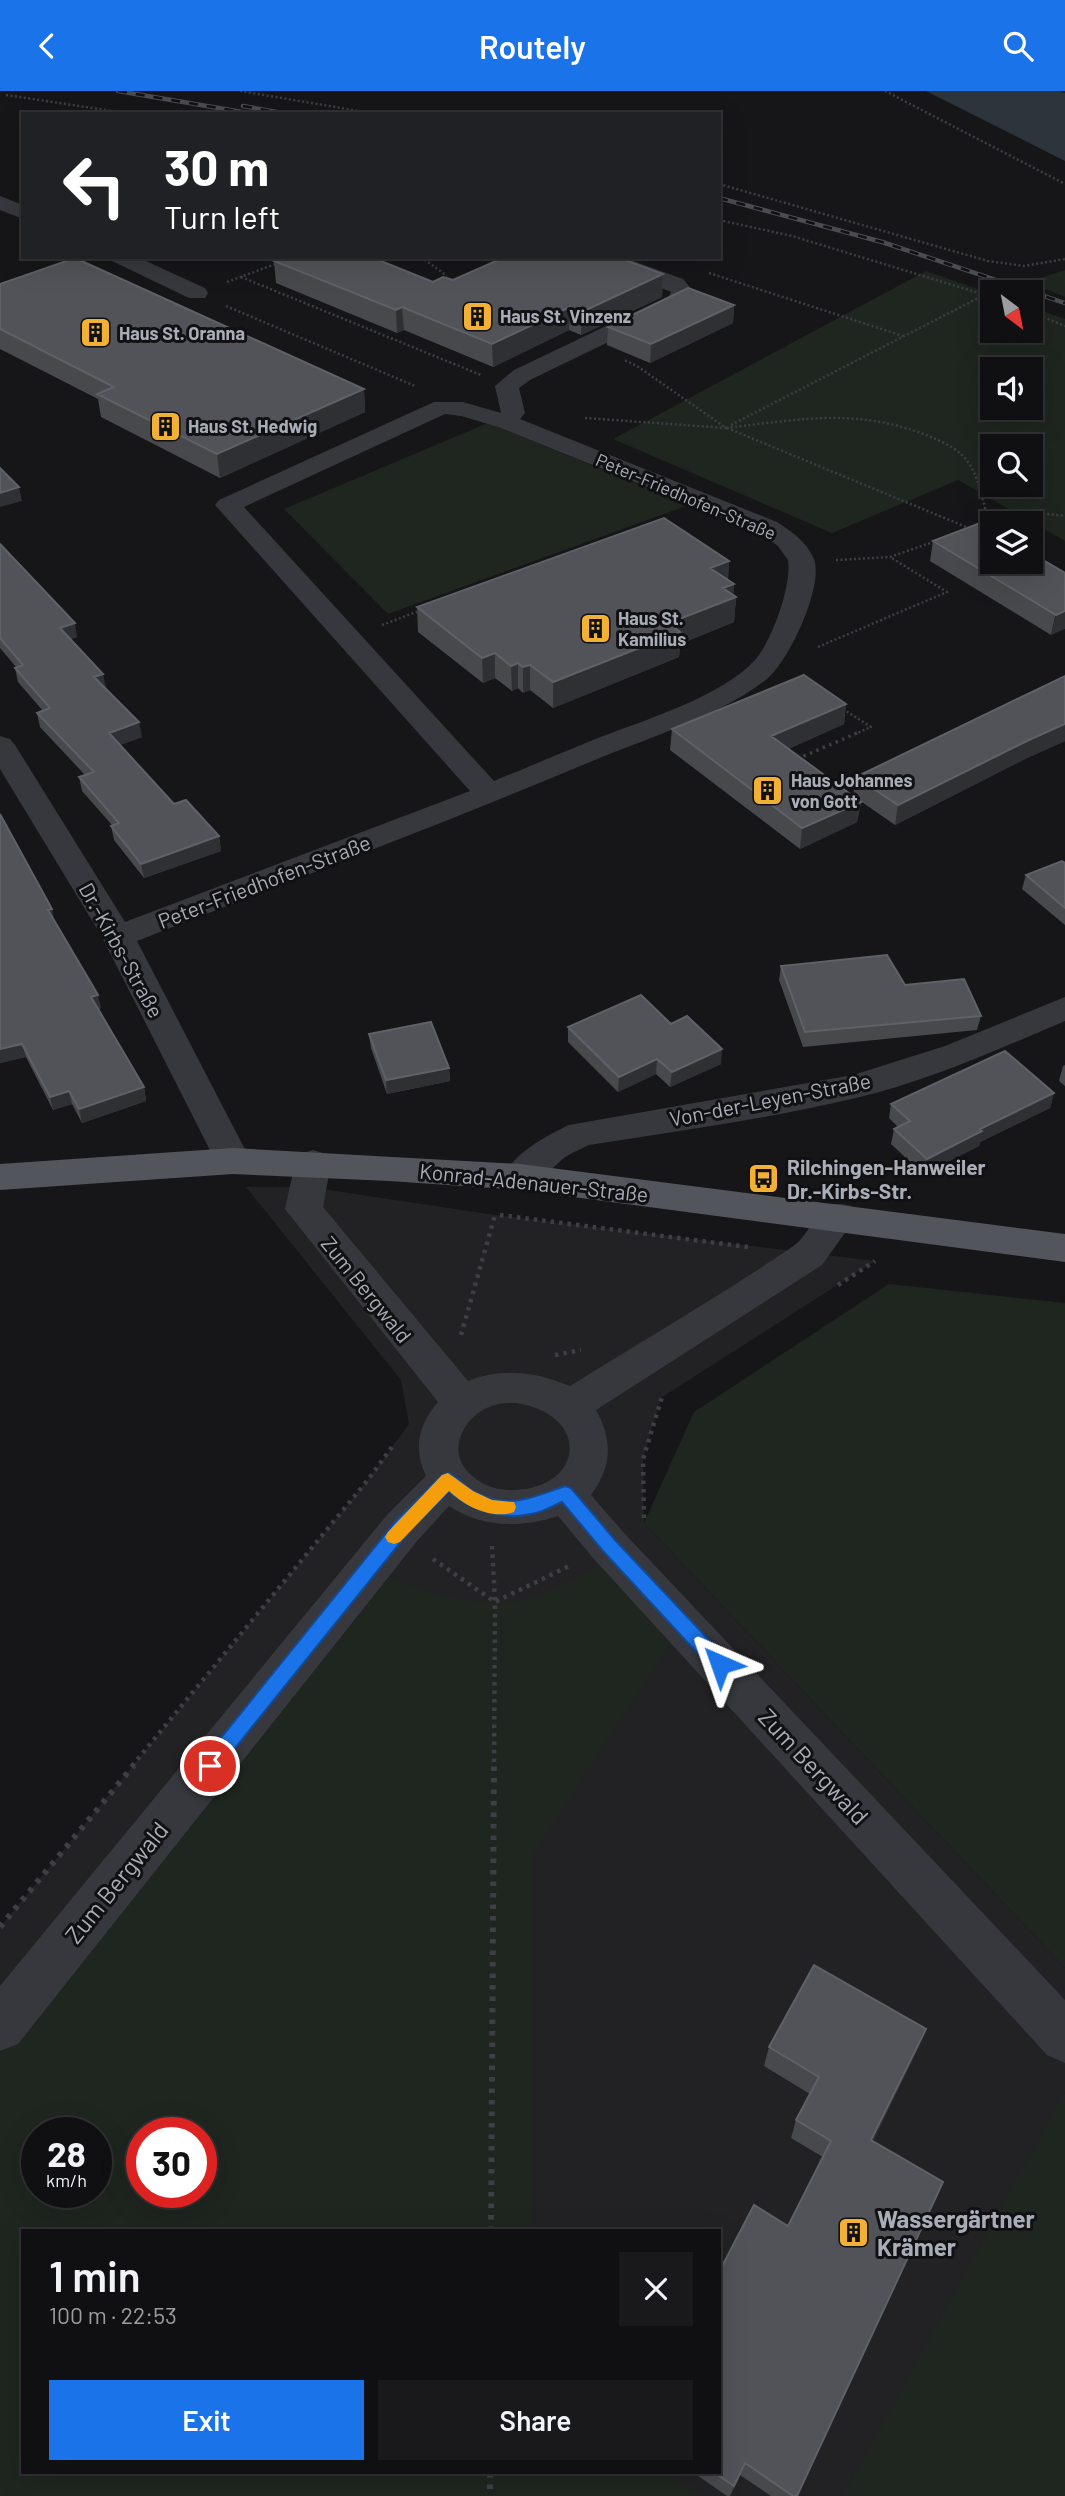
<!DOCTYPE html>
<html lang="en">
<head>
<meta charset="utf-8">
<style>
	:root { --surface:#101012; --page:#19191b; --text:#f1f3f6; --muted:#9c9d9f; --line:#303032; --accent:#1a73e8 }
	body { margin:0; font-family:Barlow,sans-serif; background:var(--page); color:var(--text); height:100vh; display:flex; flex-direction:column; font-size:26px; white-space:nowrap }
	* { box-sizing:border-box; margin:0 }
	p { font-size:23px; color:var(--muted) }
	.icon { flex:none; width:38px; height:38px; fill:none; stroke:currentColor; stroke-width:2; stroke-linecap:round; stroke-linejoin:round }
	.map { position:relative; flex:1; overflow:hidden }
	.details { position:absolute; left:21px; top:2138px; width:700px; height:245px; display:flex; flex-direction:column; background:var(--surface); border-radius:0px; box-shadow:0 7px 28px #0002,0 0 0 2px var(--line) }
	.details>* { flex:none }
	.top-card { position:absolute; left:21px; top:21px; width:700px; height:147px; border-radius:0px; box-shadow:0 7px 28px #0002,0 0 0 2px var(--line); background:#202124; color:#fff; overflow:hidden }
	.needle { width:46px; rotate:148deg }
	.fabs { position:absolute; left:980px; top:189px; display:grid; gap:14px }
	.fabs a { display:grid; place-items:center; width:63px; height:63px; border-radius:0px; background:var(--surface); box-shadow:0 7px 28px #0002,0 0 0 2px var(--line); font-size:35px }
	.speed { position:absolute; left:21px; top:2026px; display:flex; gap:14px; font-size:35px; font-weight:700; text-align:center }
	.speed>* { display:grid; place-content:center; width:91px; height:91px; border-radius:50%; background:var(--surface); box-shadow:0 7px 28px #0002,0 0 0 2px var(--line); line-height:1 }
	.speed small { font-size:18px; font-weight:400 }
	.speed .limit { border:10px solid #d22; background:#fff; color:#111 }
	.pin { position:absolute; display:grid; place-items:center; width:60px; height:60px; color:#fff; margin:-30px; border:4px solid #fff; border-radius:50%; box-shadow:0 2px 7px #0007 }
	.me { position:absolute; width:77px; margin:-38px; rotate:317deg; stroke-linejoin:round; filter:drop-shadow(0 0 5px #0008) }
	.turn { display:flex; align-items:center; gap:24px; height:147px; padding:0 28px; font-size:32px }
	.turn .icon { width:91px; height:91px; stroke-width:2.5 }
	.turn b { display:block; font-size:49px; line-height:60px }
	.round { display:grid; place-items:center; flex:none; width:74px; height:74px; border-radius:0px; background:var(--page) }
	.overview { display:flex; align-items:center; justify-content:space-between; height:119px; padding:0 28px }
	h1 { font-size:42px; font-weight:600; line-height:52px }
	.action { display:flex; gap:14px; margin-top:auto; padding:14px 28px }
	.action a { flex:1; height:80px; border-radius:0px; background:var(--accent); color:#fff; font-size:28px; font-weight:600; line-height:80px; text-align:center }
	.action a+a { background:var(--page); color:var(--text) }
	header { display:flex; justify-content:space-between; align-items:center; height:91px; padding:0 28px; background:var(--accent); color:#fff; font-size:32px; font-weight:600 }
	.map>svg:first-child { display:block }
	.built { fill:#222225; fill-rule:evenodd }
	.green { fill:#1e261f; fill-rule:evenodd }
	.water { fill:#2c353c }
	.lines { fill:none; stroke-linecap:round; stroke-linejoin:round }
	.path-far3 { stroke:#3d3f44; stroke-width:2.5; stroke-dasharray:2 2.5; stroke-linecap:butt }
	.path-far2 { stroke:#3d3f44; stroke-width:3.5; stroke-dasharray:2.5 4.5; stroke-linecap:butt }
	.path-far1 { stroke:#3d3f44; stroke-width:4.5; stroke-dasharray:3.5 5; stroke-linecap:butt }
	.path { stroke:#3d3f44; stroke-width:6; stroke-dasharray:4.5 7; stroke-linecap:butt }
	.minor { fill:#37383d; fill-rule:evenodd }
	.major { fill:#53555c; fill-rule:evenodd }
	.rail-casing { stroke:#4a4c52; stroke-width:4.5 }
	.rail { stroke:#111113; stroke-width:2.5; stroke-dasharray:9; stroke-linecap:butt }
	.wall { fill:#47494d }
	.shaded-wall { fill:#2f3033 }
	.building { fill:#525359; stroke:#5f6168; stroke-width:2 }
	.route { fill:#1a73e8; stroke:#114b97; stroke-width:2 }
	.slow { fill:#f59e0b }
	.labels { text-anchor:middle; dominant-baseline:central; stroke-width:6; stroke-linejoin:round; paint-order:stroke }
	.far-poi-label { font-size:18px; font-weight:bold; fill:#a8adb8; stroke:#111113; text-anchor:start }
	.far-street-label { font-size:18px; fill:#a8adb8; stroke:#111113 }
	.street-label { font-size:21px; fill:#a8adb8; stroke:#111113 }
	.poi-label { font-size:21px; font-weight:bold; fill:#a8adb8; stroke:#111113; text-anchor:start }
	.near-street-label { font-size:24px; fill:#a8adb8; stroke:#111113 }
	.near-poi-label { font-size:24px; font-weight:bold; fill:#a8adb8; stroke:#111113; text-anchor:start }
</style>
</head>
<body>
<header><svg class="icon" aria-label="back" viewBox="0 0 24 24"><path d="M15 5l-7 7 7 7"/></svg>Routely<svg class="icon" aria-label="search" viewBox="0 0 24 24"><circle cx="10" cy="10" r="6"/><path d="M15 15l6 6"/></svg></header>
<div class="map">
<svg width="1065" height="2405" viewBox="0 0 1065 2405">
	<rect width="100%" height="100%" fill="#161618"/>
	<!-- built -->
	<path class="built" d="M 246,1096 L 309,1096 L 495,1124 L 875,1170 L 661,1307 L 643,1368 L 644,1432 L 1065,1877 L 1065,2405 L 0,2405 L 0,1836 L 367,1390 L 409,1333 L 401,1289 ZM 37,2042 L 96,2042 L 96,2102 L 37,2102 ZM 142,2042 L 201,2042 L 201,2102 L 142,2102 ZM 23,2140 L 719,2140 L 719,2382 L 23,2382 Z"/>
	<!-- green -->
	<path class="green" d="M 1065,179 L 1065,206 L 1028,191 Z
		M 926,180 L 992,203 L 992,240 L 1031,240 L 1031,216 L 1065,228 L 1065,450 L 958,389 L 832,442 L 613,348 ZM 1031,278 L 1031,317 L 992,317 L 992,278 ZM 1031,355 L 1031,394 L 992,394 L 992,355 Z
		M 488,332 L 689,414 L 388,523 L 284,418 Z
		M 889,1193 L 1065,1212 L 1065,1877 L 644,1432 L 694,1321 Z
		M 602,1473 L 670,1553 L 532,1764 L 533,2140 L 23,2140 L 23,2382 L 667,2382 L 699,2405 L 0,2405 L 0,1963 L 384,1482 C 423,1502 478,1518 522,1509 C 551,1503 576,1488 602,1473 ZM 37,2042 L 96,2042 L 96,2102 L 37,2102 ZM 142,2042 L 201,2042 L 201,2102 L 142,2102 Z
		M 1065,2001 L 1065,2405 L 843,2405 Z"/>
	<!-- water -->
	<path class="water" d="M 926,0 L 1060,0 L 1065,2 L 1065,70 Z"/>
	<g class="lines">
		<!-- path-far3 -->
		<path class="path-far3" d="M 240,0 L 377,23
			M 885,0 L 1065,93
			M 6,4 L 132,23
			M 719,93 L 988,170 L 1024,175 L 1065,168
			M 719,129 L 792,145 L 992,206
			M 421,166 L 447,185
			M 709,182 L 903,245
			M 241,186 L 481,284
			M 227,191 L 278,172
			M 226,215 L 415,295
			M 1031,221 L 1065,235
			M 585,327 L 726,337 L 637,275 L 624,269
			M 731,334 L 986,203
			M 726,337 C 800,328 862,316 933,347 C 945,352 961,360 968,371 C 980,388 983,412 989,432
			M 727,337 L 971,438
			M 978,435 L 1022,420 L 1065,425
			M 836,469 L 890,466 L 936,450
			M 382,534 L 419,520
			M 818,556 L 947,501 L 890,466
			M 843,618 L 871,636 L 853,644"/>
		<!-- path-far2 -->
		<path class="path-far2" d="M 797,668 L 857,642"/>
		<!-- path-far1 -->
		<path class="path-far1" d="M 500,1124 L 748,1156
			M 838,1194 L 875,1170
			M 461,1244 L 495,1124
			M 555,1264 L 581,1259
			M 644,1427 L 643,1368 L 662,1306
			M 492,1455 L 495,1511 L 494,1675
			M 433,1468 L 495,1511 L 571,1474
			M 132,1675 L 367,1390 L 395,1352"/>
		<!-- path -->
		<path class="path" d="M 0,1836 L 134,1674
			M 491,2140 L 494,1674
			M 490,2382 L 490,2405"/>
		<!-- minor -->
		<path class="minor" d="M 0,105 L 23,114 L 23,128 L 0,119 Z
			M 109,166 L 137,166 L 205,197 L 208,202 L 205,207 L 189,207 L 112,170 Z
			M 592,166 L 622,166 L 683,188 L 693,200 L 685,214 L 530,289 L 519,297 L 525,322 L 520,328 L 777,431 C 791,440 807,451 814,468 C 824,495 789,570 767,588 C 715,628 649,646 590,671 C 440,734 288,791 137,850 L 251,1070 L 246,1079 L 233,1083 L 220,1079 L 102,846 L 0,678 L 0,645 L 10,648 L 15,654 L 125,831 L 470,700 L 215,414 L 219,409 L 434,311 L 463,311 L 501,322 L 495,295 L 514,279 L 669,205 L 671,201 L 595,170 ZM 445,323 L 461,325 L 498,336 L 759,441 L 778,455 L 788,469 C 792,494 772,550 755,569 C 723,605 642,630 598,647 C 563,661 528,676 494,690 L 244,416 Z
			M 1065,906 L 1065,930 C 997,959 928,990 856,1007 C 768,1028 678,1040 589,1054 C 581,1058 571,1062 564,1067 C 545,1083 533,1103 507,1095 L 502,1086 C 516,1061 544,1046 569,1034 L 853,984 L 945,955 Z
			M 313,1059 L 326,1063 L 331,1072 L 323,1116 L 468,1290 C 502,1276 536,1281 570,1295 C 644,1249 720,1205 792,1156 C 816,1140 814,1104 851,1115 L 857,1125 L 822,1174 L 596,1319 C 613,1350 612,1375 591,1404 L 624,1442 L 1065,1909 L 1065,1972 L 1047,1964 L 594,1468 L 558,1425 C 522,1437 482,1437 449,1415 L 417,1450 L 18,1953 L 0,1960 L 0,1895 L 387,1424 L 426,1385 C 413,1358 418,1334 438,1311 L 285,1118 L 295,1072 L 300,1063 ZM 516,1312 C 594,1324 583,1401 509,1399 C 491,1398 480,1393 467,1380 C 446,1356 467,1321 495,1314 C 501,1312 509,1312 516,1312 Z"/>
		<!-- major -->
		<path class="major" d="M 233,1057 L 520,1073 L 1065,1143 L 1065,1171 L 520,1099 L 389,1090 L 233,1083 L 0,1099 L 0,1073 Z"/>
		<defs>
			<path id="rail" d="M 118,0 L 254,23
				M 243,15 L 288,23
				M 719,107 L 882,151 L 1065,212"/>
		</defs>
		<!-- rail casing -->
		<use href="#rail" class="rail-casing"/>
		<!-- rail -->
		<use href="#rail" class="rail"/>
	</g>
	<!-- wall -->
	<path class="wall" d="M 274,170 L 433,191 L 663,183 L 662,206 L 581,244 L 569,239 L 493,276 L 404,239 L 397,242 L 276,192 Z
		M 0,193 L 364,298 L 365,321 L 220,387 L 101,326 L 98,308 L 0,258 Z
		M 734,214 L 733,232 L 650,272 L 607,254 L 608,236 Z
		M 933,450 L 1065,482 L 1051,544 L 930,470 Z
		M 0,453 L 77,546 L 70,548 L 103,583 L 105,597 L 142,646 L 120,654 L 174,713 L 219,745 L 221,760 L 144,787 L 114,749 L 111,735 L 112,734 L 82,700 L 79,686 L 85,684 L 40,636 L 37,622 L 43,620 L 18,591 L 15,577 L 16,576 L 0,557 Z
		M 729,470 L 728,489 L 734,493 L 733,504 L 736,506 L 734,531 L 680,553 L 679,566 L 553,617 L 530,599 L 523,602 L 518,597 L 512,600 L 495,587 L 483,592 L 418,541 L 417,516 Z
		M 1065,585 L 1065,650 L 1027,667 L 895,734 L 859,709 L 861,711 L 857,731 L 800,758 L 670,659 L 672,638 L 846,613 L 844,633 L 788,658 L 853,705 L 856,686 Z
		M 1065,772 L 1065,834 L 1022,798 L 1026,784 Z
		M 55,831 L 101,917 L 99,918 L 144,996 L 146,1010 L 82,1032 L 72,1013 L 53,1019 L 26,966 L 0,972 Z
		M 781,875 L 905,894 L 981,925 L 977,939 L 803,956 L 779,889 Z
		M 671,933 L 721,973 L 670,996 L 656,983 L 618,1001 L 568,951 L 568,936 Z
		M 369,943 L 449,977 L 450,990 L 387,1003 L 371,957 Z
		M 1065,974 L 1065,995 L 1059,990 L 1063,975 Z
		M 1054,1002 L 1050,1017 L 980,1051 L 979,1055 L 923,1083 L 891,1053 L 894,1038 L 898,1036 L 889,1027 L 891,1013 Z
		M 926,1938 L 918,1957 L 873,2050 L 797,2405 L 771,2405 L 740,2384 L 730,2405 L 727,2405 L 694,2382 L 719,2382 L 823,2066 L 791,2047 L 796,2029 L 810,2003 L 764,1975 L 769,1956 Z"/>
	<!-- shaded-wall -->
	<path class="shaded-wall" d="M 663,183 L 662,206 L 581,244 L 582,221 Z
		M 734,214 L 733,232 L 650,272 L 651,253 Z
		M 402,216 L 404,239 L 397,242 L 396,219 Z
		M 570,216 L 569,239 L 493,276 L 492,253 Z
		M 364,298 L 365,321 L 220,387 L 217,363 Z
		M 19,396 L 22,410 L 0,416 L 0,402 Z
		M 729,470 L 727,495 L 710,477 Z
		M 734,493 L 733,507 L 736,506 L 734,531 L 680,553 L 679,566 L 553,617 L 553,591 L 669,532 L 723,497 Z
		M 1065,520 L 1065,538 L 1051,544 L 1056,524 Z
		M 75,532 L 77,546 L 62,551 L 60,537 Z
		M 495,562 L 495,587 L 483,592 L 482,567 Z
		M 518,572 L 518,597 L 512,600 L 511,575 Z
		M 530,574 L 530,599 L 523,602 L 523,576 Z
		M 103,583 L 106,597 L 96,600 L 94,586 Z
		M 846,613 L 844,633 L 769,666 L 771,645 Z
		M 139,631 L 142,646 L 112,657 L 109,642 Z
		M 1065,633 L 1065,650 L 1027,667 L 895,734 L 898,714 L 1031,648 Z
		M 861,711 L 857,731 L 800,758 L 802,737 Z
		M 219,745 L 221,760 L 144,787 L 141,773 Z
		M 52,818 L 55,832 L 48,819 Z
		M 98,904 L 101,917 L 94,920 L 91,906 Z
		M 22,953 L 26,966 L 0,972 L 0,958 Z
		M 722,958 L 721,973 L 670,996 L 672,981 Z
		M 657,968 L 656,983 L 618,1001 L 619,986 Z
		M 449,977 L 450,990 L 387,1003 L 386,989 Z
		M 144,996 L 146,1010 L 82,1032 L 79,1018 Z
		M 69,1000 L 72,1013 L 53,1019 L 50,1006 Z
		M 1054,1002 L 1050,1017 L 980,1051 L 979,1055 L 923,1083 L 927,1068 L 980,1038 Z
		M 926,1938 L 918,1957 L 865,2067 L 871,2049 Z"/>
	<!-- building -->
	<path class="building" d="M 282,166 L 371,166 L 433,191 L 443,186 L 453,189 L 505,166 L 617,166 L 663,183 L 582,221 L 570,216 L 492,253 L 402,216 L 396,219 L 274,170 Z
		M 75,167 L 364,298 L 217,363 L 97,303 L 114,296 L 0,238 L 0,193 Z
		M 688,197 L 734,214 L 651,253 L 608,236 Z
		M 0,377 L 19,396 L 0,402 Z
		M 664,427 L 729,470 L 710,477 L 734,493 L 723,497 L 736,506 L 669,532 L 680,541 L 553,591 L 530,574 L 523,576 L 518,572 L 511,575 L 495,562 L 482,567 L 417,516 Z
		M 980,432 L 992,440 L 992,471 L 1031,471 L 1031,462 L 1065,482 L 1065,520 L 1056,524 L 933,450 Z
		M 0,453 L 75,532 L 60,537 L 103,583 L 94,586 L 139,631 L 109,642 L 174,713 L 186,709 L 219,745 L 141,773 L 111,735 L 119,732 L 79,686 L 94,681 L 37,622 L 50,617 L 15,577 L 23,574 L 0,547 Z
		M 804,584 L 846,613 L 771,645 L 861,711 L 802,737 L 672,638 Z
		M 1065,585 L 1065,633 L 1031,648 L 898,714 L 856,686 Z
		M 0,723 L 52,818 L 48,819 L 98,904 L 91,906 L 144,996 L 79,1018 L 69,1000 L 50,1006 L 22,953 L 0,958 Z
		M 1062,770 L 1065,772 L 1065,817 L 1026,784 Z
		M 887,864 L 905,894 L 964,888 L 981,925 L 805,941 L 781,875 Z
		M 641,904 L 671,933 L 687,925 L 722,958 L 672,981 L 657,968 L 619,986 L 568,936 Z
		M 431,931 L 449,977 L 386,989 L 369,943 Z
		M 1005,960 L 1054,1002 L 980,1038 L 982,1040 L 927,1068 L 894,1038 L 910,1030 L 891,1013 Z
		M 814,1874 L 926,1938 L 871,2049 L 943,2091 L 797,2405 L 793,2405 L 745,2372 L 734,2395 L 715,2382 L 719,2382 L 719,2181 L 754,2114 L 788,2135 L 831,2050 L 796,2029 L 819,1986 L 769,1956 Z"/>
	<!-- route -->
	<path class="route" d="M 448,1382 C 459,1386 465,1396 475,1401 C 508,1419 534,1406 565,1395 L 571,1397 L 615,1449 L 726,1567 L 729,1573 L 726,1579 L 720,1581 L 713,1579 L 603,1460 L 562,1411 C 552,1415 541,1422 531,1423 C 502,1429 470,1420 449,1400 L 408,1442 L 216,1681 L 210,1684 L 203,1681 L 200,1675 L 203,1669 L 395,1431 L 442,1384 Z"/>
	<!-- slow -->
	<path class="slow" d="M 448,1382 L 473,1400 L 492,1409 L 514,1411 L 516,1416 L 514,1421 C 491,1429 465,1415 449,1400 L 400,1451 L 394,1453 L 388,1451 L 385,1446 L 388,1441 L 442,1384 Z"/>
	<!-- icons -->
	<defs>
		<symbol id="building-square" viewBox="-11 -11 22 22"><rect x="-9" y="-9" width="18" height="18" rx="4" fill="#f2b134" stroke="#111113"/><path d="M-4-6H4V6H1V3H-1V6H-4ZM-2.5-4.3h1.7v1.8h-1.7ZM.8-4.3h1.7v1.8H.8ZM-2.5-1h1.7V.8h-1.7ZM.8-1h1.7V.8H.8Z" fill="#111"/></symbol>
		<symbol id="bus-square" viewBox="-11 -11 22 22"><rect x="-9" y="-9" width="18" height="18" rx="4" fill="#f2b134" stroke="#111113"/><path d="M-5-6H5V4H4V6H2V4H-2V6H-4V4H-5ZM-3.5-4V0h7V-4ZM-3.5 1.2v1.5H-2V1.2ZM2 1.2v1.5H3.5V1.2Z" fill="#111"/></symbol>
	</defs>
	<g fill-rule="evenodd">
		<use href="#building-square" x="460" y="208" width="35" height="35"/>
		<use href="#building-square" x="78" y="224" width="35" height="35"/>
		<use href="#building-square" x="148" y="318" width="35" height="35"/>
		<use href="#building-square" x="578" y="520" width="35" height="35"/>
		<use href="#building-square" x="750" y="682" width="35" height="35"/>
		<use href="#bus-square" x="746" y="1070" width="35" height="35"/>
		<use href="#building-square" x="836" y="2124" width="35" height="35"/>
	</g>
	<g class="labels">
		<!-- far-poi labels -->
		<g class="far-poi-label">
			<text x="500" y="225">Haus St. Vinzenz</text>
			<text x="119" y="242">Haus St. Oranna</text>
			<text x="188" y="335">Haus St. Hedwig</text>
			<text x="618" y="527">Haus St.<tspan x="618" dy="21">Kamilius</tspan></text>
			<text x="791" y="689">Haus Johannes<tspan x="791" dy="21">von Gott</tspan></text>
		</g>
		<!-- far-street labels -->
		<g class="far-street-label">
			<text transform="translate(686 405) rotate(23)">Peter-Friedhofen-Straße</text>
		</g>
		<!-- street labels -->
		<g class="street-label">
			<text transform="translate(264 790) rotate(-21)">Peter-Friedhofen-Straße</text>
			<text transform="translate(122 859) rotate(61)">Dr.-Kirbs-Straße</text>
			<text transform="translate(770 1008) rotate(-11)">Von-der-Leyen-Straße</text>
			<text transform="translate(534 1091) rotate(6)">Konrad-Adenauer-Straße</text>
			<text transform="translate(367 1198) rotate(51)">Zum Bergwald</text>
		</g>
		<!-- poi labels -->
		<g class="poi-label">
			<text x="787" y="1075">Rilchingen-Hanweiler<tspan x="787" dy="24">Dr.-Kirbs-Str.</tspan></text>
		</g>
		<!-- near-street labels -->
		<g class="near-street-label">
			<text transform="translate(814 1675) rotate(47)">Zum Bergwald</text>
			<text transform="translate(116 1791) rotate(-51)">Zum Bergwald</text>
		</g>
		<!-- near-poi labels -->
		<g class="near-poi-label">
			<text x="877" y="2127">Wassergärtner<tspan x="877" dy="28">Krämer</tspan></text>
		</g>
	</g>
</svg>
<div class="fabs">
<a><svg class="needle" viewBox="-14 -14 28 28"><path d="M0-13l5 13h-10z" fill="#e53935"/><path d="M0 13l5-13h-10z" fill="#9c9d9f"/></svg></a>
<a><svg class="icon" aria-label="sound" viewBox="0 0 24 24"><path d="M4 9h4l5-4v14l-5-4H4zM17 9q2 3 0 6"/></svg></a>
<a><svg class="icon" aria-label="search" viewBox="0 0 24 24"><circle cx="10" cy="10" r="6"/><path d="M15 15l6 6"/></svg></a>
<a><svg class="icon" aria-label="layers" viewBox="0 0 24 24"><path d="M12 4l9 5-9 5-9-5zM3 14l9 5 9-5"/></svg></a>
</div>
<div class="speed"><div>28<small>km/h</small></div><div class="limit">30</div></div>
<div class="pin" style="left:210px;top:1675px;background:#d93025"><svg class="icon" aria-label="arrive" viewBox="0 0 24 24"><path d="M6 21V4h12l-3 4 3 4H6"/></svg></div>
<svg class="me" style="left:720px;top:1573px" viewBox="-20 -20 40 40"><path d="M0-17L14 15 0 8-14 15z" fill="#1a73e8" stroke="#fff" stroke-width="4"/></svg>
<div class="top-card">
<div class="turn"><svg class="icon" aria-label="left" viewBox="0 0 24 24"><path d="M17 20v-9H6M10 6l-5 5 5 5"/></svg><div><b>30 m</b>Turn left</div></div>
</div>
<section class="details">
<div class="overview"><div><h1>1 min</h1><p>100 m · 22:53</p></div><a class="round"><svg class="icon" aria-label="close" viewBox="0 0 24 24"><path d="M6 6l12 12M18 6L6 18"/></svg></a></div>
<div class="action"><a>Exit</a><a>Share</a></div>
</section>
</div>
</body>
</html>
